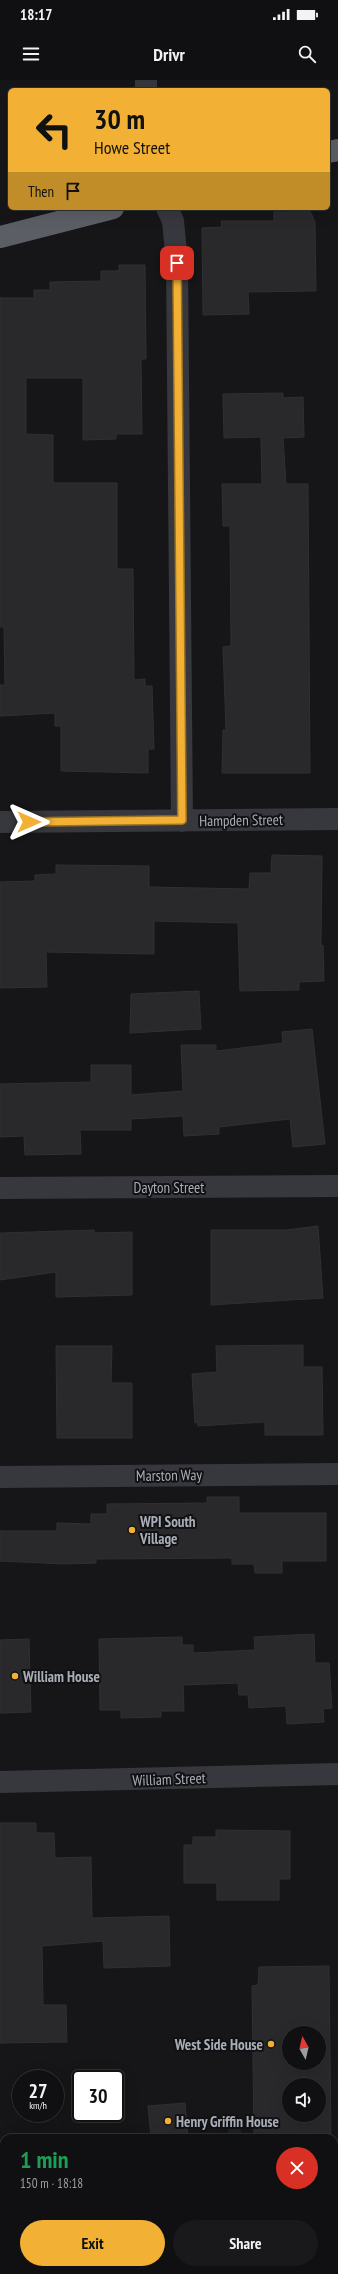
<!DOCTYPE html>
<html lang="en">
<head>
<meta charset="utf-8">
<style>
	:root { --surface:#101012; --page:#19191b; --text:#f1f3f6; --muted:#9c9d9f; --line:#303032; --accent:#f2b134 }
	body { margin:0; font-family:"PT Sans Narrow",sans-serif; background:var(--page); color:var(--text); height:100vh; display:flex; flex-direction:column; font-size:15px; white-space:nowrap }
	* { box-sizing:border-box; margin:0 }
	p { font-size:13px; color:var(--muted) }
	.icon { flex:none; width:22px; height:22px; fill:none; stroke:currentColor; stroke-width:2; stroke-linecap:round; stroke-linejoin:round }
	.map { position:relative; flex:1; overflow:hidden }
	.details { position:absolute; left:0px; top:2054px; width:338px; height:140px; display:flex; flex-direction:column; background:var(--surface); border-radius:12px 12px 0 0; box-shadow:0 4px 16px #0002,0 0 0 1px var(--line) }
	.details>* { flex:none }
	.hud { position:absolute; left:8px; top:8px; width:322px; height:122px; border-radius:6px; box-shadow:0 4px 16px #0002,0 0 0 1px var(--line); background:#f2b134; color:#111; overflow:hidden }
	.needle { width:26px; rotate:352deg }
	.controls { position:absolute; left:282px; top:1946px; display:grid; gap:8px }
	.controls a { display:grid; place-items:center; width:44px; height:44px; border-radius:50%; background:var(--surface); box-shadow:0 4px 16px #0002,0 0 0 1px var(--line); font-size:20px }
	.speed { position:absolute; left:12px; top:1990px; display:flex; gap:8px; font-size:20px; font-weight:700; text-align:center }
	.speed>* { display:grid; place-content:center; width:52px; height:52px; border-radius:50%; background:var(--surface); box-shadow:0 4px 16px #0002,0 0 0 1px var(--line); line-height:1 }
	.speed small { font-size:10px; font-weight:400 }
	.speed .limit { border:2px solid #111; border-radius:6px; background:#fff; color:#111 }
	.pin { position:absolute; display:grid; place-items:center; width:34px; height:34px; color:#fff; margin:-17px; border-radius:8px; box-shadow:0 2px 6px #0006 }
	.me { position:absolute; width:44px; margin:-22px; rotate:90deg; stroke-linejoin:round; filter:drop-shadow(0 0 3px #0008) }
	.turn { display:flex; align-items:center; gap:14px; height:84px; padding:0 20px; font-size:18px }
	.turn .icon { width:52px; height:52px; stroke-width:2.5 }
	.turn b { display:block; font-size:28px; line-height:34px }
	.then { display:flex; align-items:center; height:38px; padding:0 20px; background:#0003; gap:8px; font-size:15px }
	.round { display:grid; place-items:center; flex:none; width:42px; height:42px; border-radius:21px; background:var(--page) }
	.headline { display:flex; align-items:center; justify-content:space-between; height:68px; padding:0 20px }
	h1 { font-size:24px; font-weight:600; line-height:30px; color:#1e9e55 }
	.primary-button { display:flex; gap:8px; margin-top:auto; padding:8px 20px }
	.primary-button a { flex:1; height:46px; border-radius:24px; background:var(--accent); color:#111; font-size:16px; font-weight:600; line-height:46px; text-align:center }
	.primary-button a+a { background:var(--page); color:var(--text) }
	.status { display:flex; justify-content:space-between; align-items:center; height:28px; padding:0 20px; background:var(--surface); direction:ltr }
	.status svg { height:11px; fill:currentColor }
	header { display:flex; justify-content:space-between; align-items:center; height:52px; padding:0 20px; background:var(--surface); font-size:18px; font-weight:600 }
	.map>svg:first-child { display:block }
	.green { fill:#1c231d }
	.building { fill:#29292c; stroke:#303034; fill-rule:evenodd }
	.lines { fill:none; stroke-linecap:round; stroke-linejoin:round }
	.minor { stroke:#37383d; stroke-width:22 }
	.trunk { stroke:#5b5e65; stroke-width:22 }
	.route-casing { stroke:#9d7322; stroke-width:10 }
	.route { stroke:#f2b134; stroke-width:7 }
	.poi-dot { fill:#f2b134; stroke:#111113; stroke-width:1.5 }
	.labels { text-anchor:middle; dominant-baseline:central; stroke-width:4; stroke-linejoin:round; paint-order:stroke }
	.street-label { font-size:15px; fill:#a8adb8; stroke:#111113 }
	.poi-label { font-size:15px; font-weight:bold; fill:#a8adb8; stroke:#111113; text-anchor:start }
</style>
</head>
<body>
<div class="status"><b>18:17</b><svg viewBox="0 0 49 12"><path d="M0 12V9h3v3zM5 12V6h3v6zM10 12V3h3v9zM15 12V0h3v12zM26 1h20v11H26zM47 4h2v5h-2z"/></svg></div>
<header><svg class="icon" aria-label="menu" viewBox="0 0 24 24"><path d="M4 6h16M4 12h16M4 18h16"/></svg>Drivr<svg class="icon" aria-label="search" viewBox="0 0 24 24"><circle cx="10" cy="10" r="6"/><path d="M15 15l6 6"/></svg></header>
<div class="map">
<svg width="338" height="2194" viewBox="0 0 338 2194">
	<rect width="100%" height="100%" fill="#161618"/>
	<!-- green -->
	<path class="green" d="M 239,2036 L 241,2038 L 241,2058 L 226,2058 L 231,2043 Z"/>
	<!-- building -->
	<path class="building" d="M 293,128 L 305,128 L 311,133 L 315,142 L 316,211 L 248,212 L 249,234 L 203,235 L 202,148 L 222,147 L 221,141 L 274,141 L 274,132 L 288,132 Z
		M 119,185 L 145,185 L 146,279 L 141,279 L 142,354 L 116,354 L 116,359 L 83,360 L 83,298 L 26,298 L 26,354 L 53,355 L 53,403 L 117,403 L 117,489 L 133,489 L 134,600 L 145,599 L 145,606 L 152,606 L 154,669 L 148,669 L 148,693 L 61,691 L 61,646 L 55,646 L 55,633 L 0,636 L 0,605 L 5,605 L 4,547 L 0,547 L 0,218 L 34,218 L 34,210 L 50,210 L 50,202 L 101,201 L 101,191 L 119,191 Z
		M 283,313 L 283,318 L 303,317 L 304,357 L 283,358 L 286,404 L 308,404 L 310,693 L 222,693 L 223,650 L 226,650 L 223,567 L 231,566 L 230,446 L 223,446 L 222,404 L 262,404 L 261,357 L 224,358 L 223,314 Z
		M 272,775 L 322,776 L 321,866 L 323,865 L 324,901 L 299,902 L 299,910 L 240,911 L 238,843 L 154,841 L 154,874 L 46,872 L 47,907 L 0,908 L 0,802 L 35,801 L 35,795 L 56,794 L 56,785 L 149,786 L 149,807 L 249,809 L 250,793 L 271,793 Z
		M 199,911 L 201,949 L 130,953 L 131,914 Z
		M 312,949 L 325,1064 L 293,1067 L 290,1039 L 219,1047 L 219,1054 L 184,1056 L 183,1036 L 131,1039 L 131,1050 L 80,1050 L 81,1074 L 25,1075 L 24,1056 L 0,1057 L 0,1004 L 91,1002 L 91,985 L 131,985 L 131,1015 L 183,1011 L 181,965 L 216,965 L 216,971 L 283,963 L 282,952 Z
		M 318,1146 L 323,1218 L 211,1225 L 211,1150 L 286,1150 Z
		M 94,1150 L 95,1153 L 132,1152 L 132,1215 L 56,1217 L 56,1192 L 0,1200 L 0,1153 Z
		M 303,1265 L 303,1287 L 322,1287 L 323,1355 L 265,1355 L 265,1342 L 198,1346 L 197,1342 L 195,1343 L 192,1294 L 217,1292 L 216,1266 Z
		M 56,1266 L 112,1266 L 111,1303 L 132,1303 L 132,1358 L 57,1358 Z
		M 207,1417 L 239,1417 L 239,1433 L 326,1433 L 326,1481 L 282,1481 L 282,1493 L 255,1493 L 254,1484 L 232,1484 L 232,1478 L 96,1479 L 96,1483 L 65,1484 L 0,1481 L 0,1451 L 57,1451 L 57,1443 L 91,1444 L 91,1434 L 107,1434 L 107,1424 L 207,1423 Z
		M 314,1554 L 315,1583 L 329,1583 L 332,1628 L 323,1629 L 324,1642 L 287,1644 L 286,1626 L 249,1628 L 248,1615 L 239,1615 L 238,1603 L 183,1605 L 184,1631 L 161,1631 L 161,1637 L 121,1638 L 121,1630 L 100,1630 L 99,1559 L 182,1557 L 182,1565 L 193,1565 L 193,1573 L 255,1570 L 254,1557 Z
		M 29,1559 L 31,1632 L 0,1633 L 0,1560 Z
		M 0,1743 L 36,1743 L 36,1753 L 54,1753 L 55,1778 L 91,1777 L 92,1838 L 169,1836 L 170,1886 L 104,1888 L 103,1861 L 42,1866 L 43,1925 L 66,1925 L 67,1962 L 0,1963 Z
		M 216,1750 L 290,1751 L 290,1799 L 279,1799 L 279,1820 L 217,1820 L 217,1803 L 184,1803 L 184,1765 L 193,1765 L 193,1757 L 216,1757 Z
		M 329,1886 L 331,2058 L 254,2058 L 252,1906 L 258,1905 L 259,1887 ZM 289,1953 L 319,1953 L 319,1983 L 289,1983 ZM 289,2005 L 319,2005 L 319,2035 L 289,2035 Z
		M 185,2023 L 188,2058 L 151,2058 L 148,2026 Z"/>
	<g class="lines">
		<!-- minor -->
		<path class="minor" d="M 146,0 L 146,10
			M 167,128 L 173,141 L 177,183 L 182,741
			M 0,742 L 338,739
			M 0,1108 L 338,1106
			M 0,1397 L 338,1394
			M 0,1702 L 338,1694
			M 334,2175 L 338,2174
			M 0,2184 L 4,2184"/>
		<!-- trunk -->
		<path class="trunk" d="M 328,72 L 338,70
			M 0,157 L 113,128"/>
	</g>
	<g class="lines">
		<defs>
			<path id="route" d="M 29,742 L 182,740 L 177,183"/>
		</defs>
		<!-- route casing -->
		<use href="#route" class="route-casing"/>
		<!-- route -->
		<use href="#route" class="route"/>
	</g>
	<!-- markers -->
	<g class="poi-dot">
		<circle cx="132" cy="1450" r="4"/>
		<circle cx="15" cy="1596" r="4"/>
		<circle cx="271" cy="1964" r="4"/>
		<circle cx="168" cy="2041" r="4"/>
	</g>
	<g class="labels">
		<!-- street labels -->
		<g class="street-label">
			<text transform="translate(241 740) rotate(-1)">Hampden Street</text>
			<text x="169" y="1107">Dayton Street</text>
			<text transform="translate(169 1395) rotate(-1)">Marston Way</text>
			<text transform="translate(169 1699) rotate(-2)">William Street</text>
		</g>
		<!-- poi labels -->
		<g class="poi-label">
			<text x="140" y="1441">WPI South<tspan x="140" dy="17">Village</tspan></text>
			<text x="23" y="1596">William House</text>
			<text x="263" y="1964" text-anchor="end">West Side House</text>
			<text x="176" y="2041">Henry Griffin House</text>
		</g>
	</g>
</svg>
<div class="controls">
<a><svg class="needle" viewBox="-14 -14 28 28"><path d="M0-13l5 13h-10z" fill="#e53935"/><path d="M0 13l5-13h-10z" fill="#9c9d9f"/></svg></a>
<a><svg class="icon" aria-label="sound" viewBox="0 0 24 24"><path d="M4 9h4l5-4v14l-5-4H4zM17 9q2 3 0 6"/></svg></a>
</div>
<div class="speed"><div>27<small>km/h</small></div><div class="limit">30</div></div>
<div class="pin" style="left:177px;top:183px;background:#d93025"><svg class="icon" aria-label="arrive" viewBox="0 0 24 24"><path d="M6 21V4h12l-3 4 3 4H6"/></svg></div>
<svg class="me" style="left:29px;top:742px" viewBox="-20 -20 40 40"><path d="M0-17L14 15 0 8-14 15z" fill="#f2b134" stroke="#fff" stroke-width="4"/></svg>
<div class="hud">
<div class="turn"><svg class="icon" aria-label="left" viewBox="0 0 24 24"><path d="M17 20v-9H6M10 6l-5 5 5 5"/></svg><div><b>30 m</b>Howe Street</div></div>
<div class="then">Then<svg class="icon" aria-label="arrive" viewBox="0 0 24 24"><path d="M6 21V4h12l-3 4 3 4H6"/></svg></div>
</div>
<section class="details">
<div class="headline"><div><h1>1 min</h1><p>150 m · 18:18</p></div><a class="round" style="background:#d93025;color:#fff"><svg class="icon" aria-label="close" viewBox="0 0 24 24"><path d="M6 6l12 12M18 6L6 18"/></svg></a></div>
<div class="primary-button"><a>Exit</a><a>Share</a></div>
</section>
</div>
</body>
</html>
